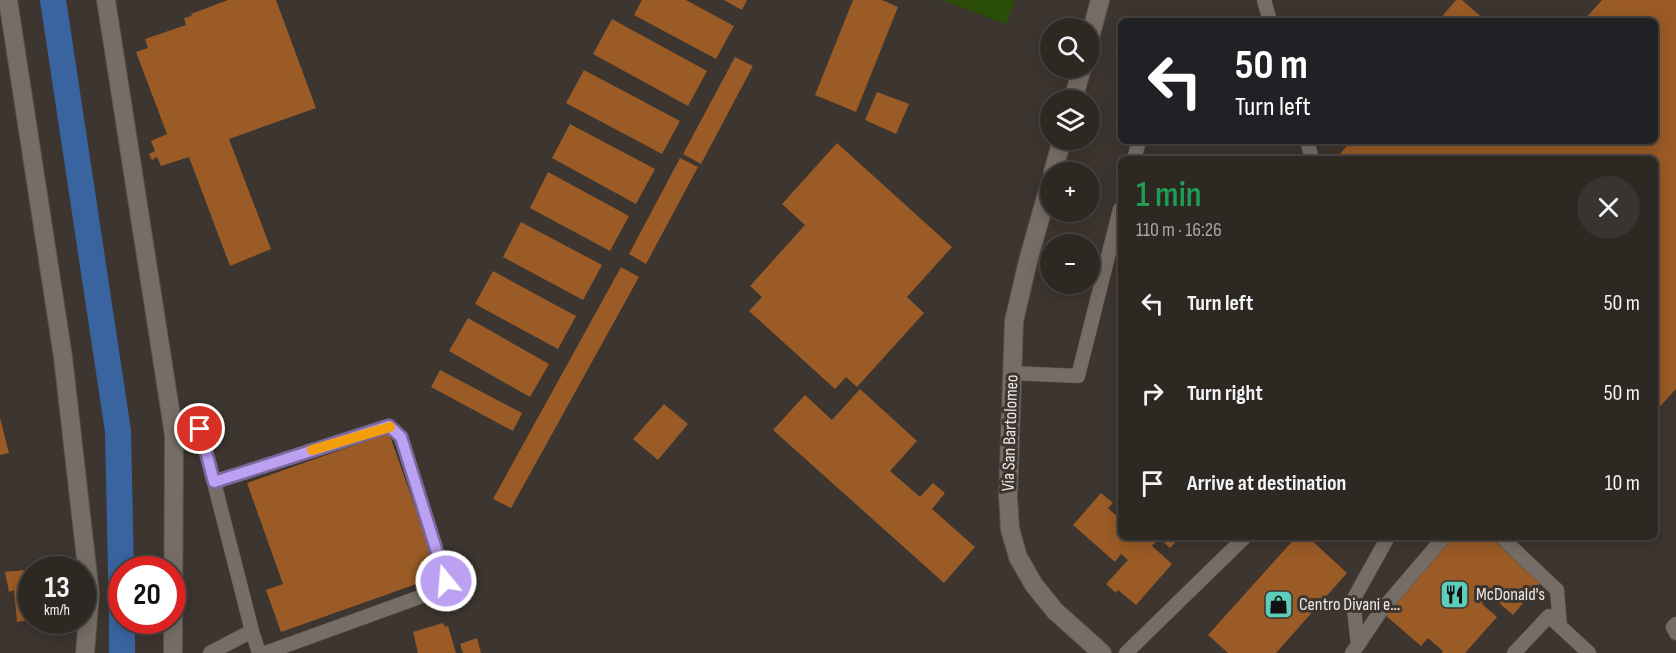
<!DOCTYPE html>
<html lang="en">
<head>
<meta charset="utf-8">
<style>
	:root { --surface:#2e2823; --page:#3a3430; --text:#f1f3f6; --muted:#a7a6a6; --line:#494441 }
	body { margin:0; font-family:"Sofia Sans Condensed",sans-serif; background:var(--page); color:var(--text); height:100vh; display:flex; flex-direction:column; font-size:22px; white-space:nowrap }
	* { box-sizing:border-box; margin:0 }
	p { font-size:20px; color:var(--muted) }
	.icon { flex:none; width:33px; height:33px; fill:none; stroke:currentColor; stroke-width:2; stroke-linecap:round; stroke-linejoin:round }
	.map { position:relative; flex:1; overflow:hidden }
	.drawer { position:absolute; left:1118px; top:156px; width:540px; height:384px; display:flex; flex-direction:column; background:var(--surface); border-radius:9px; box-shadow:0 3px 15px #0003,0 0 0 2px var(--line) }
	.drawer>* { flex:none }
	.top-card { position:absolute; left:1118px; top:18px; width:540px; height:126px; border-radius:9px; box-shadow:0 3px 15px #0003,0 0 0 2px var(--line); background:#202124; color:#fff; overflow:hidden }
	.fabs { position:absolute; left:1040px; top:18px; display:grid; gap:12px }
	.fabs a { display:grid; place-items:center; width:60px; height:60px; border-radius:50%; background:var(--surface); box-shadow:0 3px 15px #0003,0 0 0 2px var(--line); font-size:30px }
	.speed { position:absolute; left:18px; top:556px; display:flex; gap:12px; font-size:30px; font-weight:700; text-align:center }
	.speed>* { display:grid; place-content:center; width:78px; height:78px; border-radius:50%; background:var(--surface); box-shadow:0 3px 15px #0003,0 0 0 2px var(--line); line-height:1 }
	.speed small { font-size:15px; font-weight:400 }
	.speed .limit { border:9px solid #d22; background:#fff; color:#111 }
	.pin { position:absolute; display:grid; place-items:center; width:51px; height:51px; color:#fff; margin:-26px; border:3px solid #fff; border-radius:50%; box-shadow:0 2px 6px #0007 }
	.me { position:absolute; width:66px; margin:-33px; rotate:343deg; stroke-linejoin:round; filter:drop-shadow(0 0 4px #0008) }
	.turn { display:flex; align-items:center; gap:21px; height:126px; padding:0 18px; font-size:27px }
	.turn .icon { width:78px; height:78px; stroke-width:2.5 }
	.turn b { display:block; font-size:42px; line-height:51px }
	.round { display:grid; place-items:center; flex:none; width:63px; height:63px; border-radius:32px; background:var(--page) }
	.summary { display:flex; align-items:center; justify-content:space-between; height:102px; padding:0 18px }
	h1 { font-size:36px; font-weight:600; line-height:45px; color:#1e9e55 }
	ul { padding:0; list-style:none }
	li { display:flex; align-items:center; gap:18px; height:90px; padding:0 18px }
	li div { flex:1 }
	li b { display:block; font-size:22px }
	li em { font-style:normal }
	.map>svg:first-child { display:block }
	.green { fill:#2a4e08 }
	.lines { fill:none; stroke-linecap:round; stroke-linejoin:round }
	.canal { stroke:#39649f; stroke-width:26 }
	.building { fill:#9a5b26 }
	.service-casing { stroke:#59514d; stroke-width:15 }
	.minor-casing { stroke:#59514d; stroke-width:20 }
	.service { stroke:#766d66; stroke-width:14 }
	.minor { stroke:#766d66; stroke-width:18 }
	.route-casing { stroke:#7a689d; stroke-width:15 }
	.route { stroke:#bca0f2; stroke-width:10 }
	.slow { stroke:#f59e0b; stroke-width:10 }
	.labels { text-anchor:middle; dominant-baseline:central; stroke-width:6; stroke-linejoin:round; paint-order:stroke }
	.street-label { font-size:18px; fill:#eee8e5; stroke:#3d352f }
	.poi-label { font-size:18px; fill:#eee8e5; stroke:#3d352f; text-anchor:start }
</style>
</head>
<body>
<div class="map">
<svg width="1676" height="653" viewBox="0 0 1676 653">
	<rect width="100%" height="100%" fill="#3d352f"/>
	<!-- green -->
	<path class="green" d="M 942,0 L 1015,0 L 1006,24 Z"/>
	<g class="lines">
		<!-- canal -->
		<path class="canal" d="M 53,0 L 118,431 L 122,619
			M 122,621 L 122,653"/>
	</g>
	<!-- building -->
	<path class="building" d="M 228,0 L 276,0 L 316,108 L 229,139 L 271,249 L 230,266 L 189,157 L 161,166 L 157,157 L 152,160 L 149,154 L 155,151 L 151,141 L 167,134 L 136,52 L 148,48 L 145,39 L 186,25 L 184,18 L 192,16 L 191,14 Z
		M 642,0 L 686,0 L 734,26 L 716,59 L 634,15 Z
		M 724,0 L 747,0 L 742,10 Z
		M 853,0 L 882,0 L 898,7 L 856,112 L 815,95 Z
		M 1456,0 L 1462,0 L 1486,21 L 1438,21 Z
		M 1602,0 L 1676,0 L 1676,389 L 1654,413 L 1654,159 L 1344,159 L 1339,155 L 1351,141 L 1654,141 L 1654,21 L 1583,21 Z
		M 612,19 L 707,71 L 688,106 L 593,54 Z
		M 735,57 L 753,66 L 701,164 L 683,154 Z
		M 584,70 L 680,121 L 662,154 L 566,103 Z
		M 877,92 L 909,104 L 896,134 L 865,120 Z
		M 570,124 L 655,169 L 636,204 L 552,158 Z
		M 837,143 L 952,247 L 907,297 L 924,313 L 857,387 L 846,377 L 835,389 L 749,311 L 762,297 L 750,286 L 805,225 L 782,204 Z
		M 680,158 L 698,167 L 646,264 L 629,254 Z
		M 548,172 L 629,216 L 610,251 L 530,208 Z
		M 521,222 L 602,265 L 583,300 L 503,257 Z
		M 621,267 L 639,277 L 511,508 L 493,499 Z
		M 493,271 L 576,316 L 558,349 L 475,304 Z
		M 468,318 L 549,364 L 530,397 L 449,351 Z
		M 440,370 L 522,413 L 513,431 L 431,387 Z
		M 860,389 L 917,441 L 890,471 L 920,497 L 933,483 L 945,493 L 932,509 L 975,547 L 944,583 L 773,430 L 805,395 L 832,420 Z
		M 664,404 L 688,424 L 658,460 L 633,439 Z
		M 0,418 L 9,453 L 0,455 Z
		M 389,433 L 439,576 L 281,632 L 266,590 L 283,584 L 247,483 Z
		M 1101,493 L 1113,503 L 1108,508 L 1120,519 L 1120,537 L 1180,537 L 1170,548 L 1159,538 L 1152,546 L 1172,564 L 1136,605 L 1118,590 L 1116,593 L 1106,584 L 1128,560 L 1121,554 L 1115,562 L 1073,525 Z
		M 1296,537 L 1308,537 L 1347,573 L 1276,653 L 1228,653 L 1208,635 Z
		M 1453,537 L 1497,537 L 1542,581 L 1513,615 L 1490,595 L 1482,604 L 1497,617 L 1465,653 L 1442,653 L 1443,651 L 1428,638 L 1421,646 L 1385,615 Z
		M 25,570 L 26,574 L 32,573 L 32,620 L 17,622 L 14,590 L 9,592 L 5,572 Z
		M 443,623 L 445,627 L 448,626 L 456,653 L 418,653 L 413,632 Z
		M 477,638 L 481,653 L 463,653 L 460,644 Z"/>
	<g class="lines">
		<defs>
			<path id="service" d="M 1264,0 L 1270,21
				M 1307,141 L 1312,159
				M 1134,159 L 1139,141
				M 1012,373 L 1078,376 L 1120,209
				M 173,428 L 200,429 L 214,482
				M 1501,537 L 1557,590 L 1560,626
				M 1676,624 L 1673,627 L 1676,633
				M 1358,645 L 1380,612 L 1444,537
				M 210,653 L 252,631
				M 259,653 L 252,631 L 214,482 L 389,426 L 401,437 L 446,581 L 442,589 L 265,653
				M 1126,653 L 1245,537
				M 1352,653 L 1358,645 L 1353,600 L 1388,537
				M 1514,653 L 1549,616 L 1589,653"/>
			<path id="minor" d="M 8,0 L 63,357 L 90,594 L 85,653
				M 106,0 L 174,435 L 173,653
				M 1089,41 L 1100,0
				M 1073,100 L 1082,68
				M 1053,172 L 1062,140
				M 1050,183 L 1028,261 L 1014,321 L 1008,496 L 1010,529 L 1018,557 L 1034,585 L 1055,611 L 1102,653"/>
		</defs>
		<!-- service casing -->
		<use href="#service" class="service-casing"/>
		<!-- minor casing -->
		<use href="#minor" class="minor-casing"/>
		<!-- service -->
		<use href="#service" class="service"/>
		<!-- minor -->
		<use href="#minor" class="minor"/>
	</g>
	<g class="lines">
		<defs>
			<path id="route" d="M 200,429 L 214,482 L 389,426 L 401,437 L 446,581"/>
		</defs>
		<!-- route casing -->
		<use href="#route" class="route-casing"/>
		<!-- route -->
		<use href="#route" class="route"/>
		<!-- slow -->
		<path class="slow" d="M 312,450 L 390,427"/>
	</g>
	<!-- icons -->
	<defs>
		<symbol id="restaurant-square" viewBox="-11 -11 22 22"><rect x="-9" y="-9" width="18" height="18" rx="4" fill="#5cceba" stroke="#3d352f"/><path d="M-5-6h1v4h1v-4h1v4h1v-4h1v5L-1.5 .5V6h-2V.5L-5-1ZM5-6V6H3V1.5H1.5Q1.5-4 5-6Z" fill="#111"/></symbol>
		<symbol id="shop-square" viewBox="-11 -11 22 22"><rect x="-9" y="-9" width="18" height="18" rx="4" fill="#5cceba" stroke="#3d352f"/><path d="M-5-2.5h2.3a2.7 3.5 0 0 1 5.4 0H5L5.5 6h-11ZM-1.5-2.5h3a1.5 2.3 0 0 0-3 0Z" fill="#111"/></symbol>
	</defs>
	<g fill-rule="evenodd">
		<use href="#restaurant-square" x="1438" y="578" width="33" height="33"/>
		<use href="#shop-square" x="1262" y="588" width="33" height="33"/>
	</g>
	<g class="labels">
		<!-- street labels -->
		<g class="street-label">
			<text transform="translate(1010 433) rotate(-88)">Via San Bartolomeo</text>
		</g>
		<!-- poi labels -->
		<g class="poi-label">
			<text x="1476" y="594">McDonald's</text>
			<text x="1299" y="604">Centro Divani e…</text>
		</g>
	</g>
</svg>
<div class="fabs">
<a><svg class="icon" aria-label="search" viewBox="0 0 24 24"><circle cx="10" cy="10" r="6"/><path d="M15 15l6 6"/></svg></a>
<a><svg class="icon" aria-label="layers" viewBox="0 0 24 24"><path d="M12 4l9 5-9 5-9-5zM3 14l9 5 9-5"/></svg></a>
<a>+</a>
<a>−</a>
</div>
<div class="speed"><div>13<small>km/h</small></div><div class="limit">20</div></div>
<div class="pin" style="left:200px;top:429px;background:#d93025"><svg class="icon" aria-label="arrive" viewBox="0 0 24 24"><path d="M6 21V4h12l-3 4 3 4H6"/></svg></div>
<svg class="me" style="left:446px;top:581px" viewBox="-20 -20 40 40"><circle r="17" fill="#bca0f2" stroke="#fff" stroke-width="3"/><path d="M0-11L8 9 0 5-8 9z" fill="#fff"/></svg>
<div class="top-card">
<div class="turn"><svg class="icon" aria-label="left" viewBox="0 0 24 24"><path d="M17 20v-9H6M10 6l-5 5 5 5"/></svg><div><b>50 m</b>Turn left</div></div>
</div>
<section class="drawer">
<div class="summary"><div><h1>1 min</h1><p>110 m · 16:26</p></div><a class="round"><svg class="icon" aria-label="close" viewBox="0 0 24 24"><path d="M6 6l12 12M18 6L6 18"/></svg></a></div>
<ul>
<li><svg class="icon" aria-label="left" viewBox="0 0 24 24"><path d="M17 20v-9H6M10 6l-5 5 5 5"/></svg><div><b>Turn left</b></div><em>50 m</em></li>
<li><svg class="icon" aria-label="right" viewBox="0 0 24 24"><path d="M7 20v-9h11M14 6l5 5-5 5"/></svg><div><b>Turn right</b></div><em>50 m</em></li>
<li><svg class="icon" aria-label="arrive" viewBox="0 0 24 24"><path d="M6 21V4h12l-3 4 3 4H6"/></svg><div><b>Arrive at destination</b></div><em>10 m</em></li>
</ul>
</section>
</div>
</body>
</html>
